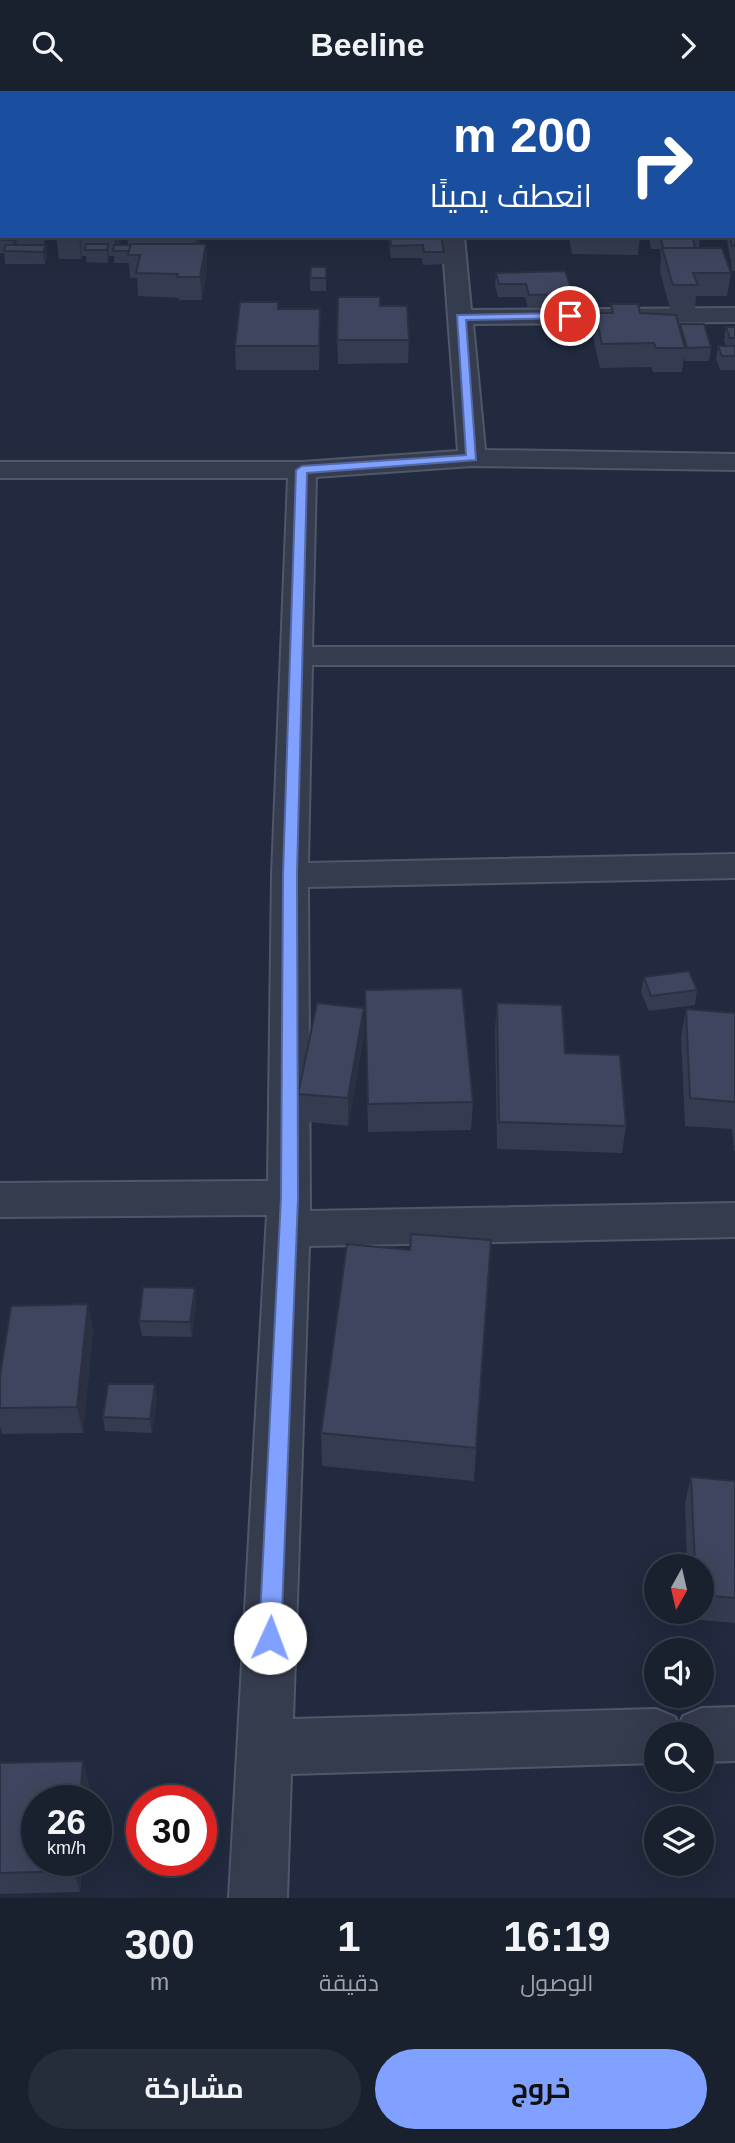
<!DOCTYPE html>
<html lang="ar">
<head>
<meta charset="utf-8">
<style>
	:root { --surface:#19202e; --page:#262d3a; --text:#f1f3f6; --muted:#9fa3aa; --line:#373e4a; --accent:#80a1ff }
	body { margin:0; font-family:Arial,Cairo,sans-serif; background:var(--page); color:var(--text); direction:rtl; height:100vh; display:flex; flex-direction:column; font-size:26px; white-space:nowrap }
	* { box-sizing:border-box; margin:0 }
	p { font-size:23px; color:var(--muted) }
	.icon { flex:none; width:38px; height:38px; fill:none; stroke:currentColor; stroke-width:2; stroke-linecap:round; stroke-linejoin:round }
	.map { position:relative; height:1807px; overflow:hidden; direction:ltr }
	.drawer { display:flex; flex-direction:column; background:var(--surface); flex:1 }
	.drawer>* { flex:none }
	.banner { position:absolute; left:0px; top:0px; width:735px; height:147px; box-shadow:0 7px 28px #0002,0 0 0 2px var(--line); direction:rtl; background:#1a4fa0; color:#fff; overflow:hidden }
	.needle { width:46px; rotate:188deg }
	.buttons { position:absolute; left:644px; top:1463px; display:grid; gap:14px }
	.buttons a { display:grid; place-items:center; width:70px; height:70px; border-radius:50%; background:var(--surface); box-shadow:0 7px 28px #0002,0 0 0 2px var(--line); font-size:35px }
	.speed { position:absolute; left:21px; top:1694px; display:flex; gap:14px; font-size:35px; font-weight:700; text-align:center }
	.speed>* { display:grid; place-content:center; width:91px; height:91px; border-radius:50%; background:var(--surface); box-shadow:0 7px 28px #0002,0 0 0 2px var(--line); line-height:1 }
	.speed small { font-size:18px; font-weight:400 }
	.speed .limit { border:10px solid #d22; background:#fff; color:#111 }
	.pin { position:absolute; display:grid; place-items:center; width:60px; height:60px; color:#fff; margin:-30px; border:4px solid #fff; border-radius:50%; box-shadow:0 2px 7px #0007 }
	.me { position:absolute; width:77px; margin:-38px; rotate:2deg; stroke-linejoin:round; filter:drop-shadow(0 0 5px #0008) }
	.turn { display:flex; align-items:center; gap:24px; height:147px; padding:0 28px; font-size:32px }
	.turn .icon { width:91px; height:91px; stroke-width:2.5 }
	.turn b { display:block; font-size:49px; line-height:60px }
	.eta { display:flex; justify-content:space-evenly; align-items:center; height:119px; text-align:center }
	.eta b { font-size:42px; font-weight:700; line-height:49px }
	.button { display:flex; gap:14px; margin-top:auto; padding:14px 28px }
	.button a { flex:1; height:80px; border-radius:42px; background:var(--accent); color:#111; font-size:28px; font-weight:700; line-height:80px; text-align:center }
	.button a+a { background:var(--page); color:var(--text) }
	header { display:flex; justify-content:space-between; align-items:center; height:91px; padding:0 28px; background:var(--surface); font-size:32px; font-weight:700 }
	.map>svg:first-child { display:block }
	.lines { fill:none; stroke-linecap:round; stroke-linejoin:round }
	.minor-casing { stroke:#505769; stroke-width:4 }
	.minor { fill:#353c4e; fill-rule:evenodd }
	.wall { fill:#343c51 }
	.shaded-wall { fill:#2b3142 }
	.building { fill:#3d465e; stroke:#2b3142; stroke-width:2 }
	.route { fill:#80a1ff; stroke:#5369a6; stroke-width:2 }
</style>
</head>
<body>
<header><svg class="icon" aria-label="forward" viewBox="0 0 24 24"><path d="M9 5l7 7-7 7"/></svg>Beeline<svg class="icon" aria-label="search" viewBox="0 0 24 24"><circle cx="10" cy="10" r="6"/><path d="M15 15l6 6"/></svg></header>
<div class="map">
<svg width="735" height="1807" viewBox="0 0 735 1807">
	<rect width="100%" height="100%" fill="#212a3e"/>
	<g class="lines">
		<defs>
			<path id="minor" d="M 295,0 L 316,0 L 294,2 Z
				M 733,35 L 735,35 L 735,47 L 733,47 Z
				M 0,117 L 2,117 L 2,131 L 0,131 Z
				M 442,145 L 464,145 L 471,219 L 735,217 L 735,231 L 473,233 L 485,359 L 735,363 L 735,379 L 472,375 L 316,386 L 312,556 L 735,556 L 735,574 L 312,574 L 308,772 L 735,763 L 735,787 L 308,796 L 310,1120 L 735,1112 L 735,1146 L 309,1155 L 293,1628 L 656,1618 L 675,1626 L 679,1635 L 683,1625 L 702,1617 L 735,1616 L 735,1670 L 702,1671 L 702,1643 L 656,1643 L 656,1672 L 291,1683 L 287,1807 L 229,1807 L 267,1124 L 0,1126 L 0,1092 L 268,1090 L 272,784 L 288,387 L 0,387 L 0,371 L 302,371 L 458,360 Z"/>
		</defs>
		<!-- minor casing -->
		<use href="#minor" class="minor-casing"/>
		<!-- minor -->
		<use href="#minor" class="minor"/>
	</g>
	<!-- wall -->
	<path class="wall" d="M 0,0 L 25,0 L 25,2 L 2,2 L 2,27 L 0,27 Z
		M 27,0 L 93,0 L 92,2 L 27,2 Z
		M 158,0 L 228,0 L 228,2 L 157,2 Z
		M 339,0 L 396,0 L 396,2 L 339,2 Z
		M 407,0 L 464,0 L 464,2 L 407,2 Z
		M 541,0 L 598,0 L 598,2 L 541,2 Z
		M 671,0 L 735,0 L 735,28 L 733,28 L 733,2 L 671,2 Z
		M 0,28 L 2,28 L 2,76 L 0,76 Z
		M 733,58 L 735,58 L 735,102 L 733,102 Z
		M 2,85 L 2,104 L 1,104 L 0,90 Z
		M 733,116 L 735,116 L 735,180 L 732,180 L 731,173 L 731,168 L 730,168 L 727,148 L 718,148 L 718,145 L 733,145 Z
		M 0,135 L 2,145 L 46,145 L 44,154 L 46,154 L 47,166 L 45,173 L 5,173 L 4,162 L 0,162 Z
		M 56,145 L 122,145 L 119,154 L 128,154 L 127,145 L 200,145 L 199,153 L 206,153 L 207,176 L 202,209 L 179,209 L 179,207 L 138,205 L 137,187 L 130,187 L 129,172 L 114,172 L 114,165 L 109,165 L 108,172 L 86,171 L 86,165 L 82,165 L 81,168 L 59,168 Z
		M 388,145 L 441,145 L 444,161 L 444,173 L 423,174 L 422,167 L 391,167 Z
		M 569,145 L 640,145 L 638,164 L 572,163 Z
		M 649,145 L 700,145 L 699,157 L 731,182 L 727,205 L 696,205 L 695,218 L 670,218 L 660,180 L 661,168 L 660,158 L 651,158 Z
		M 326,176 L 326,200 L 310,200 L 310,187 Z
		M 496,182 L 573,203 L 572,216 L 528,217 L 525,206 L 498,206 L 495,195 Z
		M 278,211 L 279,218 L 320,242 L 319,279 L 236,279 L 235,255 Z
		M 611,213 L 640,222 L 680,238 L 680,233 L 711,256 L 709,270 L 685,270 L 684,265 L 682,281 L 653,281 L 651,276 L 600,277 L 593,246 L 595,222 L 610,222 Z
		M 380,215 L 409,249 L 408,272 L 338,273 L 337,249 Z
		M 726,236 L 735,236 L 735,279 L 720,279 L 716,268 L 718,255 L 726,255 L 724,250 Z
		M 644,886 L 697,899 L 695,914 L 649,920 L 641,901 Z
		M 365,899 L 473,1011 L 471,1039 L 368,1041 Z
		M 497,912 L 565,962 L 626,1035 L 622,1062 L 497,1058 L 495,939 Z
		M 686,918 L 735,922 L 735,1060 L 734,1060 L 732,1038 L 685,1035 L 681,946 Z
		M 364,944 L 348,1035 L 299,1030 L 298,1003 Z
		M 491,1149 L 474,1390 L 322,1375 L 321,1342 L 410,1159 Z
		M 195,1197 L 196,1212 L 192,1246 L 142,1245 L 139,1230 Z
		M 88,1213 L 93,1240 L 83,1342 L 2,1343 L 0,1336 L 0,1285 Z
		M 157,1308 L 152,1342 L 105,1340 L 103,1326 Z
		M 691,1386 L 735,1390 L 735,1532 L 690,1528 L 689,1521 L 702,1521 L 702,1475 L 687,1475 L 685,1412 Z
		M 0,1672 L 89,1692 L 88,1710 L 37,1710 L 83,1769 L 80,1801 L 0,1803 Z"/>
	<!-- shaded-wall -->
	<path class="shaded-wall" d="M 16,0 L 25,0 L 25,2 L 16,2 Z
		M 14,145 L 16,145 L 17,155 L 15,162 L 13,149 Z
		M 43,145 L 46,145 L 46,148 L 44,155 Z
		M 79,145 L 80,145 L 82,165 L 81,168 Z
		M 114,145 L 122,145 L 118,160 L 115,160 Z
		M 195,145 L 200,145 L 196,164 Z
		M 108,153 L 109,166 L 108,172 L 107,159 Z
		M 206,153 L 207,176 L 202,209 L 200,186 Z
		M 46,154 L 47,166 L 45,173 L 43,161 Z
		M 320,218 L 320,242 L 319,279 L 319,255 Z
		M 364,917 L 364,944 L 348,1035 L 348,1007 Z
		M 195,1197 L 196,1212 L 192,1246 L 190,1231 Z
		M 88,1213 L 93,1240 L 83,1342 L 77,1316 Z
		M 155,1293 L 157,1308 L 152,1342 L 150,1328 Z
		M 83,1670 L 89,1692 L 88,1710 L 80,1710 Z
		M 74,1769 L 83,1769 L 80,1801 L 74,1780 Z"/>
	<!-- building -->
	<path class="building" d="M 34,0 L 63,0 L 63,2 L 33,2 Z
		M 158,0 L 182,0 L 181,2 L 157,2 Z
		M 407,0 L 448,0 L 448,2 L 407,2 Z
		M 475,0 L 533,0 L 533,2 L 475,2 Z
		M 679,0 L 735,0 L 735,7 L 733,7 L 733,2 L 680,2 Z
		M 0,28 L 2,28 L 2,37 L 0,42 Z
		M 733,58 L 735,58 L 735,80 L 733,80 Z
		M 733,116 L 735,116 L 735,135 L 733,135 Z
		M 0,135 L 2,135 L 2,145 L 14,145 L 13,149 L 0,149 Z
		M 733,138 L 735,138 L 735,155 L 732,155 L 730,145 L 733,145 Z
		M 390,145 L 441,145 L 444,161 L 424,161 L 423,154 L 391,155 Z
		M 653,145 L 700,145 L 701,146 L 653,146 Z
		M 661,148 L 693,148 L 695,157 L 663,157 Z
		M 86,153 L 108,153 L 107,159 L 85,159 Z
		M 131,153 L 206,153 L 200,186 L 177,186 L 178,183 L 136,182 L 140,164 L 128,164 Z
		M 6,154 L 46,154 L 43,161 L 4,160 Z
		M 114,154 L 130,154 L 129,160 L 113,160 Z
		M 662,157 L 722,157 L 731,182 L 693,182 L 698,194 L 673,194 Z
		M 311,176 L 326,176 L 326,187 L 310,187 Z
		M 565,180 L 573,203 L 529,204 L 526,193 L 499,193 L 496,182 Z
		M 338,206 L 380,206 L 380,215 L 407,215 L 409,249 L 337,249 Z
		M 240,211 L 278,211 L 278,218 L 320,218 L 319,255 L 235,255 Z
		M 611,213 L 638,213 L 640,222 L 676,224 L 685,257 L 656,257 L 654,252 L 602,253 L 595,222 L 613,222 Z
		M 680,233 L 704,233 L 711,256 L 687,257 Z
		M 726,236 L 735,236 L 735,247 L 730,247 Z
		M 718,255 L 735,255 L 735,265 L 722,265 Z
		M 689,880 L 697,899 L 651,905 L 644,886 Z
		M 462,897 L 473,1011 L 368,1013 L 365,899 Z
		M 317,912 L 364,917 L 348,1007 L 298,1003 Z
		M 497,912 L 562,914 L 565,962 L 620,964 L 626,1035 L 499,1031 Z
		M 686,918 L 735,922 L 735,1011 L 690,1007 Z
		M 411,1143 L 491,1149 L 476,1357 L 321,1342 L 347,1153 L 410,1159 Z
		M 143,1196 L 195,1197 L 190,1231 L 139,1230 Z
		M 88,1213 L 77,1316 L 0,1317 L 0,1285 L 11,1215 Z
		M 108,1293 L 155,1293 L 150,1328 L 103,1326 Z
		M 691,1386 L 735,1390 L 735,1507 L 702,1504 L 702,1475 L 695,1475 Z
		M 83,1670 L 80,1710 L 37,1710 L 37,1769 L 74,1769 L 74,1780 L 0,1782 L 0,1672 Z"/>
	<!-- route -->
	<path class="route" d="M 570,222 L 575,225 L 574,227 L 466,229 L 476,369 L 307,382 L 297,784 L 298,1107 L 281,1547 L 278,1554 L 270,1557 L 263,1554 L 259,1547 L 281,1107 L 283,784 L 296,379 L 302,375 L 466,364 L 457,224 Z"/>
</svg>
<div class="buttons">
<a><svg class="needle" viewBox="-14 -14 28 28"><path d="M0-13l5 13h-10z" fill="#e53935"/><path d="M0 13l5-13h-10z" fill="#9fa3aa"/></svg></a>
<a><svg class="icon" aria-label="sound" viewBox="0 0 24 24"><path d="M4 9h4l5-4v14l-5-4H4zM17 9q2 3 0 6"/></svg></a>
<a><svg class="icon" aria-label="search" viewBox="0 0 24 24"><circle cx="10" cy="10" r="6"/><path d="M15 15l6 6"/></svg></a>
<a><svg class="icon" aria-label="layers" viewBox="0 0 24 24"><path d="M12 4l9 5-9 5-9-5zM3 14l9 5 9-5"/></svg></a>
</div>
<div class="speed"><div>26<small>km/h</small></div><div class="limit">30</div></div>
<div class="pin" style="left:570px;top:225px;background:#d93025"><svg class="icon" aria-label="arrive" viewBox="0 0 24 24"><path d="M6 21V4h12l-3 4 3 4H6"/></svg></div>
<svg class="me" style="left:270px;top:1547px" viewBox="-20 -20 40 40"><circle r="19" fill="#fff"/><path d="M0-13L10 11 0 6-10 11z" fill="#80a1ff"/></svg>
<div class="banner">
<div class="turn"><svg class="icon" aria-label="right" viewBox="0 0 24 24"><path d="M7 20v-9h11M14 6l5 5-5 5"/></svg><div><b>200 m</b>انعطف يمينًا</div></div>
</div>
</div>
<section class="drawer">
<div class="eta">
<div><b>16:19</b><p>الوصول</p></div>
<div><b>1</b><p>دقيقة</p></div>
<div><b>300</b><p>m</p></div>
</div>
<div class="button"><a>خروج</a><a>مشاركة</a></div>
</section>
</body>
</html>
